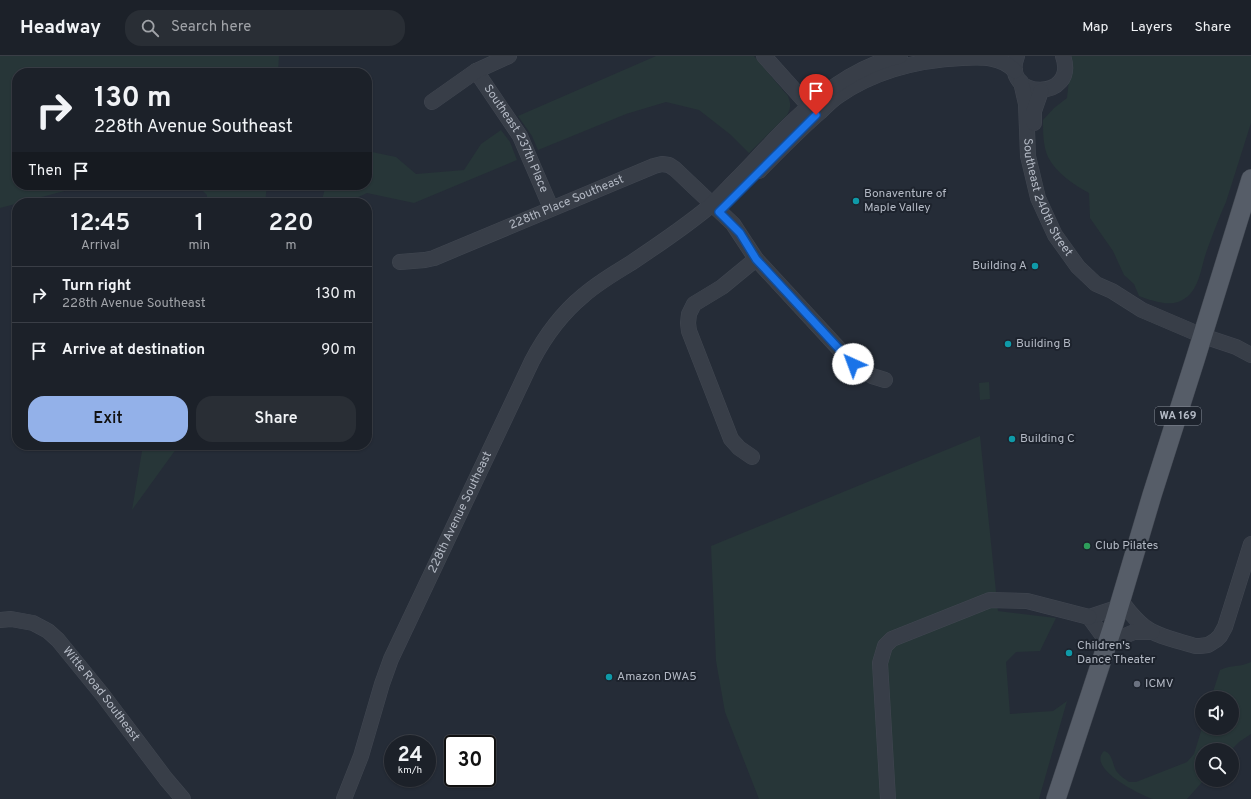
<!DOCTYPE html>
<html lang="en">
<head>
<meta charset="utf-8">
<style>
	:root { --surface:#1c2129; --page:#292e35; --text:#f1f3f6; --muted:#a0a3a8; --line:#3a3e46; --accent:#93b1e9 }
	body { margin:0; font-family:Overpass,sans-serif; background:var(--page); color:var(--text); height:100vh; display:flex; flex-direction:column; font-size:15px; white-space:nowrap }
	* { box-sizing:border-box; margin:0 }
	p { font-size:13px; color:var(--muted) }
	.icon { flex:none; width:22px; height:22px; fill:none; stroke:currentColor; stroke-width:2; stroke-linecap:round; stroke-linejoin:round }
	.map { position:relative; flex:1; overflow:hidden }
	.details { position:absolute; left:12px; top:142px; width:360px; height:252px; display:flex; flex-direction:column; background:var(--surface); border-radius:16px; box-shadow:0 1px 3px #0004,0 0 0 1px var(--line) }
	.details>* { flex:none }
	.guide { position:absolute; left:12px; top:12px; width:360px; height:122px; border-radius:16px; box-shadow:0 1px 3px #0004,0 0 0 1px var(--line); background:#1c2129; color:var(--text); overflow:hidden }
	.fabs { position:absolute; left:1195px; top:635px; display:grid; gap:8px }
	.fabs a { display:grid; place-items:center; width:44px; height:44px; border-radius:50%; background:var(--surface); box-shadow:0 1px 3px #0004,0 0 0 1px var(--line); font-size:20px }
	.speed { position:absolute; left:384px; top:679px; display:flex; gap:8px; font-size:20px; font-weight:700; text-align:center }
	.speed>* { display:grid; place-content:center; width:52px; height:52px; border-radius:50%; background:var(--surface); box-shadow:0 1px 3px #0004,0 0 0 1px var(--line); line-height:1 }
	.speed small { font-size:10px; font-weight:400 }
	.speed .limit { border:2px solid #111; border-radius:6px; background:#fff; color:#111 }
	.pin { position:absolute; display:grid; place-items:center; width:34px; height:34px; color:#fff; margin:-41px -17px; border-radius:50% 50% 50% 0; rotate:-45deg; box-shadow:0 0 4px #0007 }
	.pin .icon { rotate:45deg }
	.me { position:absolute; width:44px; margin:-22px; rotate:317deg; stroke-linejoin:round; filter:drop-shadow(0 0 3px #0008) }
	.turn { display:flex; align-items:center; gap:14px; height:84px; padding:0 16px; font-size:18px }
	.turn .icon { width:52px; height:52px; stroke-width:2.5 }
	.turn b { display:block; font-size:28px; line-height:34px }
	.then { display:flex; align-items:center; height:38px; padding:0 16px; background:#0003; gap:8px; font-size:15px }
	.eta { display:flex; justify-content:space-evenly; align-items:center; height:68px; text-align:center }
	.eta b { font-size:24px; font-weight:600; line-height:28px }
	.action { display:flex; gap:8px; margin-top:auto; padding:8px 16px }
	.action a { flex:1; height:46px; border-radius:16px; background:var(--accent); color:#111; font-size:16px; font-weight:600; line-height:46px; text-align:center }
	.action a+a { background:var(--page); color:var(--text) }
	ul { padding:0; list-style:none }
	li { display:flex; align-items:center; gap:12px; height:56px; padding:0 16px; border-top:1px solid var(--line) }
	li div { flex:1 }
	li b { display:block; font-size:15px }
	li em { font-style:normal }
	header { display:flex; align-items:center; gap:24px; box-sizing:border-box; height:56px; padding:0 20px; background:var(--surface); border-bottom:1px solid var(--line) }
	header strong { font-size:19px }
	nav { display:flex; gap:22px; margin-inline-start:auto; font-size:14px }
	.search { width:280px; height:36px; background:var(--page); display:flex; align-items:center; gap:10px; box-sizing:border-box; padding:0 14px; border-radius:16px; color:var(--muted); font-size:15px }
	.map>svg:first-child { display:block }
	.green { fill:#273638 }
	.lines { fill:none; stroke-linecap:round; stroke-linejoin:round }
	.minor-casing { stroke:#414751; stroke-width:16 }
	.major-casing { stroke:#414751; stroke-width:20 }
	.minor { stroke:#383e48; stroke-width:15 }
	.major { stroke:#565d68; stroke-width:19 }
	.route-casing { stroke:#114b97; stroke-width:10 }
	.route { stroke:#1a73e8; stroke-width:7 }
	.culture-dot { fill:#0f9aa8; stroke:#1d232d; stroke-width:1.5 }
	.leisure-dot { fill:#2e9e5b; stroke:#1d232d; stroke-width:1.5 }
	.worship-dot { fill:#6b7280; stroke:#1d232d; stroke-width:1.5 }
	.labels { text-anchor:middle; dominant-baseline:central; stroke-width:4; stroke-linejoin:round; paint-order:stroke }
	.shield { fill:#1d232d; stroke:#868c97; stroke-width:1 }
	.shield-label { font-size:11px; font-weight:bold; fill:#b3b9c4 }
	.street-label { font-size:12px; fill:#b3b9c4; stroke:#1d232d }
	.poi-label { font-size:12px; fill:#b3b9c4; stroke:#1d232d; text-anchor:start }
</style>
</head>
<body>
<header>
<strong>Headway</strong>
<div class="search"><svg class="icon" aria-label="search" viewBox="0 0 24 24"><circle cx="10" cy="10" r="6"/><path d="M15 15l6 6"/></svg>Search here</div>
<nav><a>Map</a><a>Layers</a><a>Share</a></nav>
</header>
<div class="map">
<svg width="1251" height="743" viewBox="0 0 1251 743">
	<rect width="100%" height="100%" fill="#252c37"/>
	<!-- green -->
	<path class="green" d="M 0,0 L 279,0 L 278,17 L 17,17 L 17,129 L 87,129 L 0,152 Z
		M 656,0 L 754,0 L 788,40 C 791,48 791,52 787,59 L 749,97 L 731,79 L 699,54 L 666,46 L 626,58 L 538,94 L 532,80 L 518,60 Z
		M 1059,0 L 1251,0 L 1251,67 L 1226,146 C 1219,161 1213,178 1207,194 C 1200,213 1200,238 1178,246 C 1166,250 1150,244 1139,240 L 1134,228 L 1124,219 L 1113,195 L 1090,162 L 1089,137 C 1074,129 1056,117 1048,101 C 1043,90 1043,76 1043,64 L 1054,52 L 1067,42 L 1069,24 Z
		M 501,74 L 510,86 L 517,104 L 414,147 L 367,137 L 345,147 L 321,147 L 326,129 L 367,129 L 367,95 L 396,101 L 416,118 L 464,114 L 481,88 Z
		M 197,129 L 267,129 L 265,147 L 207,147 L 207,139 Z
		M 989,326 L 990,343 L 980,344 L 979,327 Z
		M 980,380 L 998,555 L 1056,562 L 1040,595 L 1016,596 L 1006,606 L 1010,658 L 1053,655 L 1067,645 L 1039,743 L 759,743 L 725,656 L 716,605 L 711,490 Z
		M 143,389 L 179,389 L 132,454 Z
		M 1251,606 L 1251,678 L 1239,686 L 1231,694 L 1202,694 L 1202,724 L 1204,724 L 1187,743 C 1179,743 1160,743 1153,743 C 1140,739 1086,712 1104,695 C 1113,697 1112,709 1117,716 C 1120,720 1125,723 1129,726 L 1136,726 L 1187,706 L 1194,698 L 1202,672 L 1232,672 L 1232,642 L 1211,642 L 1220,614 C 1230,609 1241,611 1251,606 Z"/>
	<g class="lines">
		<defs>
			<g id="minor">
				<path d="M 764,0 L 816,58"/>
				<path d="M 1017,0 C 1000,44 1079,46 1063,0"/>
				<path id="s1" d="M 476,15 L 520,80 L 551,152"/>
				<path id="s2" d="M 1021,26 L 1026,48 L 1028,100 L 1038,142 L 1055,179 L 1078,211 L 1096,228 L 1112,235 L 1142,254 L 1203,280 L 1236,291 L 1251,299"/>
				<path d="M 432,46 L 476,15 L 509,0"/>
				<path d="M 1034,67 L 1034,55 L 1041,35"/>
				<path d="M 759,115 C 779,95 799,74 820,56 C 826,50 832,44 838,40 C 874,15 918,4 962,2 C 982,1 1001,0 1015,15"/>
				<path id="s3" d="M 400,206 L 425,204 L 434,202 L 654,110 L 662,108 L 669,109 L 675,113 L 733,168 L 756,203 L 853,308 L 872,320 L 885,324"/>
				<path d="M 752,401 L 739,392 L 731,383 L 689,275 L 688,267 L 689,258 L 694,248 L 722,231 L 756,203"/>
				<path d="M 1121,545 C 1128,554 1135,564 1145,571 C 1157,581 1180,585 1195,590 L 1200,590 L 1208,589 L 1216,584 L 1220,580 L 1225,571 L 1251,488"/>
				<path d="M 1089,561 L 1108,587 L 1134,576 L 1152,576"/>
				<path d="M 1089,561 L 1119,551"/>
				<path id="s4" d="M 0,564 L 11,563 L 33,567 L 48,575 L 58,584 L 102,638 L 166,723 L 183,743"/>
				<path id="s5" d="M 344,743 L 361,700 L 382,628 L 391,603 L 532,305 C 545,280 562,257 584,239 C 599,226 615,217 631,207 C 658,189 685,171 710,150 C 719,142 727,133 736,124 C 783,76 830,16 900,0"/>
				<path d="M 888,743 L 880,607 L 885,590 L 892,583 L 990,544 L 1027,545 L 1089,561"/>
			</g>
			<path id="major" d="M 1056,743 L 1114,567 L 1152,439 L 1195,304 L 1251,123"/>
		</defs>
		<!-- minor casing -->
		<use href="#minor" class="minor-casing"/>
		<!-- major casing -->
		<use href="#major" class="major-casing"/>
		<!-- minor -->
		<use href="#minor" class="minor"/>
		<!-- major -->
		<use href="#major" class="major"/>
	</g>
	<g class="lines">
		<defs>
			<path id="route" d="M 816,59 L 719,156 L 740,177 L 756,203 L 853,308"/>
		</defs>
		<!-- route casing -->
		<use href="#route" class="route-casing"/>
		<!-- route -->
		<use href="#route" class="route"/>
	</g>
	<!-- markers -->
	<g class="culture-dot">
		<circle cx="856" cy="145" r="4"/>
		<circle cx="1035" cy="210" r="4"/>
		<circle cx="1008" cy="288" r="4"/>
		<circle cx="1012" cy="383" r="4"/>
		<circle cx="1069" cy="597" r="4"/>
		<circle cx="609" cy="621" r="4"/>
	</g>
	<circle class="leisure-dot" cx="1087" cy="490" r="4"/>
	<circle class="worship-dot" cx="1137" cy="628" r="4"/>
	<g class="labels">
		<!-- shield labels -->
		<rect class="shield" x="1155" y="351" width="46" height="18" rx="3"/>
		<g class="shield-label">
			<text x="1178" y="360">WA 169</text>
		</g>
		<!-- street labels -->
		<g class="street-label">
			<text stroke="none"><textPath href="#s1" startOffset="79">Southeast 237th Place</textPath></text>
			<text stroke="none"><textPath href="#s2" startOffset="120">Southeast 240th Street</textPath></text>
			<text stroke="none"><textPath href="#s3" startOffset="178">228th Place Southeast</textPath></text>
			<text stroke="none"><textPath href="#s5" startOffset="310">228th Avenue Southeast</textPath></text>
			<text stroke="none"><textPath href="#s4" startOffset="133">Witte Road Southeast</textPath></text>
		</g>
		<!-- poi labels -->
		<g class="poi-label">
			<text x="864" y="138">Bonaventure of<tspan x="864" dy="14">Maple Valley</tspan></text>
			<text x="1027" y="210" text-anchor="end">Building A</text>
			<text x="1016" y="288">Building B</text>
			<text x="1020" y="383">Building C</text>
			<text x="1095" y="490">Club Pilates</text>
			<text x="1077" y="590">Children's<tspan x="1077" dy="14">Dance Theater</tspan></text>
			<text x="617" y="621">Amazon DWA5</text>
			<text x="1145" y="628">ICMV</text>
		</g>
	</g>
</svg>
<div class="fabs">
<a><svg class="icon" aria-label="sound" viewBox="0 0 24 24"><path d="M4 9h4l5-4v14l-5-4H4zM17 9q2 3 0 6"/></svg></a>
<a><svg class="icon" aria-label="search" viewBox="0 0 24 24"><circle cx="10" cy="10" r="6"/><path d="M15 15l6 6"/></svg></a>
</div>
<div class="speed"><div>24<small>km/h</small></div><div class="limit">30</div></div>
<div class="pin" style="left:816px;top:59px;background:#d93025"><svg class="icon" aria-label="arrive" viewBox="0 0 24 24"><path d="M6 21V4h12l-3 4 3 4H6"/></svg></div>
<svg class="me" style="left:853px;top:308px" viewBox="-20 -20 40 40"><circle r="19" fill="#fff"/><path d="M0-13L10 11 0 6-10 11z" fill="#1a73e8"/></svg>
<div class="guide">
<div class="turn"><svg class="icon" aria-label="right" viewBox="0 0 24 24"><path d="M7 20v-9h11M14 6l5 5-5 5"/></svg><div><b>130 m</b>228th Avenue Southeast</div></div>
<div class="then">Then<svg class="icon" aria-label="arrive" viewBox="0 0 24 24"><path d="M6 21V4h12l-3 4 3 4H6"/></svg></div>
</div>
<section class="details">
<div class="eta">
<div><b>12:45</b><p>Arrival</p></div>
<div><b>1</b><p>min</p></div>
<div><b>220</b><p>m</p></div>
</div>
<ul>
<li><svg class="icon" aria-label="right" viewBox="0 0 24 24"><path d="M7 20v-9h11M14 6l5 5-5 5"/></svg><div><b>Turn right</b><p>228th Avenue Southeast</p></div><em>130 m</em></li>
<li><svg class="icon" aria-label="arrive" viewBox="0 0 24 24"><path d="M6 21V4h12l-3 4 3 4H6"/></svg><div><b>Arrive at destination</b></div><em>90 m</em></li>
</ul>
<div class="action"><a>Exit</a><a>Share</a></div>
</section>
</div>
</body>
</html>
